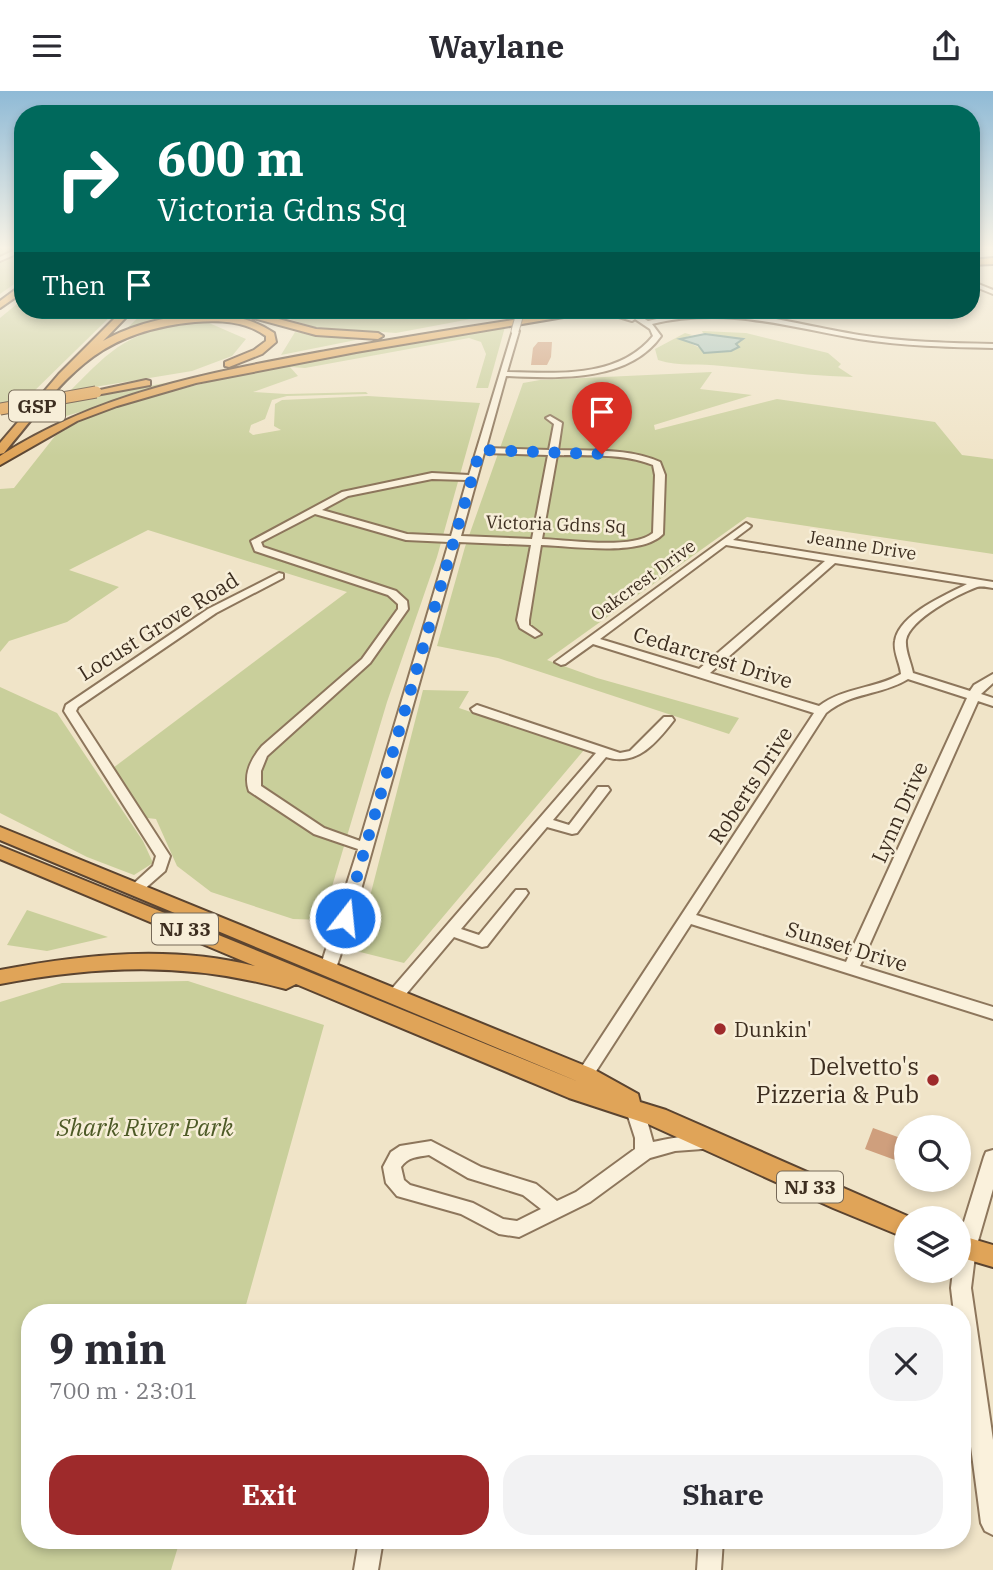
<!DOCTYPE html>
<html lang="en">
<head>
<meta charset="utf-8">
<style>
	:root { --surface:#fff; --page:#f2f2f3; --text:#2b2b33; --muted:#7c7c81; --accent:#9e2a2b }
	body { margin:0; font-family:"IBM Plex Serif",serif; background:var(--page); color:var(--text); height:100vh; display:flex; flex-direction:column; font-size:26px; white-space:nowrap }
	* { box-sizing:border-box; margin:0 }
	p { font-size:23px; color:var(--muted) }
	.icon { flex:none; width:38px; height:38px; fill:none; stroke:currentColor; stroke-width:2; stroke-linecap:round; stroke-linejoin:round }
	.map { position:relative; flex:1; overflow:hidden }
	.panel { position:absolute; left:21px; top:1213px; width:950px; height:245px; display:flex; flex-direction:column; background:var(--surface); border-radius:28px; box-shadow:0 4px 10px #0003 }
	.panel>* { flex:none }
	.guide { position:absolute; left:14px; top:14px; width:966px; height:214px; border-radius:28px; box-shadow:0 4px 10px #0003; background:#00695c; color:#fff; overflow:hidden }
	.controls { position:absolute; left:894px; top:1024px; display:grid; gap:14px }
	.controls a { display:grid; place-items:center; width:77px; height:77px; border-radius:50%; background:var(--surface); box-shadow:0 4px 10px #0003; font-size:35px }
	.pin { position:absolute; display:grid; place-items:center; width:60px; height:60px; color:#fff; margin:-72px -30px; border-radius:50% 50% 50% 0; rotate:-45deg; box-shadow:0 0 7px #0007 }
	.pin .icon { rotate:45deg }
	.me { position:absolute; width:77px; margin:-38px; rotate:16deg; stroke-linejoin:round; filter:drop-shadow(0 0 5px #0008) }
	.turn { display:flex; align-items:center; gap:24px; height:147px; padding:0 28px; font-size:32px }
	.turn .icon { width:91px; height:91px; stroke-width:2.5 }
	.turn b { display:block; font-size:49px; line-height:60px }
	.then { display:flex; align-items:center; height:66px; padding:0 28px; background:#0003; gap:14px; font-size:26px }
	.round { display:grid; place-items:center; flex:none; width:74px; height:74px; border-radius:28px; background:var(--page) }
	.summary { display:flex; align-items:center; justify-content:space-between; height:119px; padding:0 28px }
	h1 { font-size:42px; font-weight:700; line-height:52px }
	.action { display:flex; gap:14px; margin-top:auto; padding:14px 28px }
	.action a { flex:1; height:80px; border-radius:28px; background:var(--accent); color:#fff; font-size:28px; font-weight:700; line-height:80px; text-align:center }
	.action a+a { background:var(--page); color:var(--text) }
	header { display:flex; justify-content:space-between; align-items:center; height:91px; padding:0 28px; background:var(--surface); font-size:32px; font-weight:700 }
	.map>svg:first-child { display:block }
	.green { fill:#c9cf9b }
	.water { fill:#a9c4bc; stroke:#6f938a; stroke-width:2 }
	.building { fill:#cf9f7d }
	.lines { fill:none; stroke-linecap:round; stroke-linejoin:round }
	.minor-casing { stroke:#8d765c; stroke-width:4 }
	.highway-casing { stroke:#5b4430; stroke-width:4 }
	.minor { fill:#faf1dc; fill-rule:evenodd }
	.highway { fill:#e0a458; fill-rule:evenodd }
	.minor-bridge-casing { stroke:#8d765c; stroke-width:9; stroke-linecap:butt }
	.highway-bridge-casing { stroke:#5b4430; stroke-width:13; stroke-linecap:butt }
	.minor-bridge { stroke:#faf1dc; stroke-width:7 }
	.highway-bridge { stroke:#e0a458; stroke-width:11 }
	.route { stroke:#1a73e8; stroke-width:12; stroke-dasharray:0 21.6 }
	.poi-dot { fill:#9e2a2b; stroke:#f7eed8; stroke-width:2.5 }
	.labels { text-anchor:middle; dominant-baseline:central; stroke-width:5; stroke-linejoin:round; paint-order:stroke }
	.far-street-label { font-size:18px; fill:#3d2e20; stroke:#f7eed8 }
	.shield { fill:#f7eed8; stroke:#756857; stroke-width:2 }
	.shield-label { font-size:19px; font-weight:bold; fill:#3d2e20 }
	.street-label { font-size:21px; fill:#3d2e20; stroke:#f7eed8 }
	.poi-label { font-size:21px; fill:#3d2e20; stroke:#f7eed8; text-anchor:start }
	.near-poi-label { font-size:24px; fill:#3d2e20; stroke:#f7eed8; text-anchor:end }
	.near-park-label { font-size:24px; font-style:italic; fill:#4d5a26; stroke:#f7eed8 }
</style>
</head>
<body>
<header><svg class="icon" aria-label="menu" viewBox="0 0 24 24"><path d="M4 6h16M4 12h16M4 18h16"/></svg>Waylane<svg class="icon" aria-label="share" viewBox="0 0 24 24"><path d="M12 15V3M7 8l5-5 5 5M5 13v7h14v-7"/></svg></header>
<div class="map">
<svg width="993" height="1479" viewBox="0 0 993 1479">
	<rect width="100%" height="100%" fill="#f0e4c8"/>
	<!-- green -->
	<path class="green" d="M 0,158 L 23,158 L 23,187 L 0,203 Z
		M 23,208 L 23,219 L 117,219 L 25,309 L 0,313 L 0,227 Z
		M 146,219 L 230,219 L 241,223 L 233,227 L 176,227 L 123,241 Z
		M 261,219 L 284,219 L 305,225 L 341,228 L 384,219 L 477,219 L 476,227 L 396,242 L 314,236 Z
		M 185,232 L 209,232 L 246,248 L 232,265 L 192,280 L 70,300 C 112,258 125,243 185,232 Z
		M 505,236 L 488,297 L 476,297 L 486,263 L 481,251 L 469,247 L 305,277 L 290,276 L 298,285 L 253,301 L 286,303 L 366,301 L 368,303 L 287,305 L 272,309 L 265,328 L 251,334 L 249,341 L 253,344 L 281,339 L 274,335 L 275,313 L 282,309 L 368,305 L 480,312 L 437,466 L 387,611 L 322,829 L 293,828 L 211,801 L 177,775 L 156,728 L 138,726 L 109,680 L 347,501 L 148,439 L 69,479 L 119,496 L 67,531 L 9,550 L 0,561 L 0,398 L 14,397 L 55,345 L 74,333 L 127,311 L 280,274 Z
		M 702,240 L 746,242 L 828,262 L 841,273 L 838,276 L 853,286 C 809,285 766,279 722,275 C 700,272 680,276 658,269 L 655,258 L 685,242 L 692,244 L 681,248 L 700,257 L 739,256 L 736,253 L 742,248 L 703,242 Z
		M 295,241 L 356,249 L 281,264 Z
		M 712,281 L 700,298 L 752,304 L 654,334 L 655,339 L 777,308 L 935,331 L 962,364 L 993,368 L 993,463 L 747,426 L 547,569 L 597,587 L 739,627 L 729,643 L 498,567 L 437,555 L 465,456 L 523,292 L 540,289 Z
		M 203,285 L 49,330 L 62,311 Z
		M 0,596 L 57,622 L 143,750 L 153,772 L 134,784 L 87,766 L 0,722 Z
		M 423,599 L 469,600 L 459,617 L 584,659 L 404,872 L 356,860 Z
		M 27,819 L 108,846 L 47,860 L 7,854 Z
		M 188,890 L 324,934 L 244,1221 L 30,1222 L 30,1449 L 180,1449 L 171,1479 L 0,1479 L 0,911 L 62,892 Z"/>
	<!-- water -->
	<path class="water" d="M 705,243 L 743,248 L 736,253 L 739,256 L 731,260 L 704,262 L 698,254 L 680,248 Z"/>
	<!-- building -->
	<path class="building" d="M 538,251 L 552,251 L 551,266 L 547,274 L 531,274 L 533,257 Z
		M 873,1037 L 906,1049 L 906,1073 L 865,1058 Z"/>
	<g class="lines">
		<defs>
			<path id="minor" d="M 17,158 L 23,160 L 0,170 L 0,166 Z
				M 971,190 L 993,199 L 993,203 L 971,194 Z
				M 609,219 L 631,226 L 623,219 L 630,219 L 648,230 C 729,210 781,231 859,244 C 903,251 948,252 993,253 L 993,257 C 948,256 903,255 859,248 C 787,236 726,215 652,233 L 661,245 C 628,292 556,287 506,285 L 486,357 L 549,359 L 554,333 L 546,327 L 550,325 L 562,332 L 558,359 C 592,360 628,357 660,371 L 665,384 L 663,443 C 641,466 572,455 541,454 L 529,529 L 529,534 L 541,543 L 535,546 L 520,537 L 517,529 L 531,454 L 459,451 L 353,827 L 336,877 L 334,881 L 322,881 L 320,877 L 358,758 L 314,743 L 249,700 C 243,683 251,668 262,655 L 362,568 L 398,518 L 398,513 L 388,504 L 255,460 L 251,450 L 342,401 L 432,382 L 469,384 L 513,239 L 519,240 L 507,281 C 556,282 618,288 653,245 L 650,238 L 635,228 L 632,230 L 609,223 L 577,224 L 574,222 ZM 484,362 L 548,364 L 532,448 L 461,445 ZM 557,364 C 588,365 624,362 653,374 L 655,384 L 653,442 C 633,459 569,449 542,448 ZM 432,388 L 467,389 L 451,445 L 407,443 L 322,419 L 348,405 ZM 315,423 L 406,449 L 449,451 L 360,750 L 324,737 L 261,695 L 261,680 L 267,665 L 370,572 L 408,518 L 407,510 L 396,500 L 263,456 L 261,451 Z
				M 746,432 L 751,435 L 749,437 L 733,449 L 993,491 L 993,497 C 987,496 982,495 977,496 C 958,503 910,528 906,549 C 905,560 911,571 913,582 L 970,600 L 974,594 L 993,583 L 993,592 L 981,603 L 993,607 L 993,615 L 978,610 L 860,875 L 993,916 L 993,928 L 691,833 L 591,988 L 585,990 L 579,988 L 576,984 L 579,980 L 814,622 L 593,553 L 565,573 L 561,574 L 555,571 ZM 726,454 L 825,470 L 699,578 L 600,548 ZM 835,472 L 967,493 C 946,504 899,523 895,550 C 893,561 900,572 901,583 C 875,598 844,596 819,615 L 710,582 ZM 908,588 L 967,607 L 846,871 L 696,824 L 826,622 C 853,600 880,605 908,588 Z
				M 279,482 L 283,483 L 283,487 L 216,522 L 78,616 L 76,620 L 170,765 L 165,780 L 141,801 L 131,801 L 129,798 L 131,795 L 153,775 L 156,765 L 64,620 L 66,614 L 208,518 Z
				M 477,614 L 620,662 L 630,660 L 664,626 L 672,626 L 674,629 C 657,651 637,676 606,666 L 553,729 L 569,734 L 598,696 L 608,696 L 610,699 L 577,742 L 572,743 L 547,736 L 461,838 L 479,844 L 516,799 L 526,799 L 528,802 L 526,805 L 487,855 L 482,856 L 454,846 L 401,909 L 389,909 L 387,905 L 389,901 L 596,662 L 473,621 L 471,618 Z
				M 635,1012 L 641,1014 L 644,1019 L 653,1051 C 673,1047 697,1041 716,1047 L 719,1052 L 716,1057 L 675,1060 L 650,1067 L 590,1111 L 519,1146 L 499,1143 L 461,1123 L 397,1105 L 386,1092 L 383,1076 L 391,1061 L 400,1055 L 431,1050 L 481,1076 L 536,1093 L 557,1110 L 576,1101 L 635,1058 L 635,1047 L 626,1019 L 629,1014 ZM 429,1064 L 468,1087 L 523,1104 L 541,1118 L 517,1130 L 503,1128 L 473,1112 L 410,1094 L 404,1089 L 401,1076 C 408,1066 417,1066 429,1064 Z
				M 993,1059 L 993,1098 L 976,1157 L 971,1197 L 993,1349 L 993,1444 L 985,1440 L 981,1432 L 962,1287 L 962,1222 L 954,1222 L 951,1197 L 953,1180 L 959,1180 L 959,1147 L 984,1066 L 986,1061 Z
				M 359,1449 L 383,1449 L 378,1479 L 354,1479 Z
				M 699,1449 L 723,1449 L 721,1479 L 697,1479 Z"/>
			<path id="highway" d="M 993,167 L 993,173 L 971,174 L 971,169 Z
				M 23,193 L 23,201 L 0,217 L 0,210 Z
				M 123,219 L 133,219 L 103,250 C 149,224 229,210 274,242 L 276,251 L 262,263 L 229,276 L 225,275 L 225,271 L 254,259 L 266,250 L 266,245 C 245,230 220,229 195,231 C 92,241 65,289 4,362 L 0,363 L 0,352 L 59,283 Z
				M 582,219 L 605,219 L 356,261 L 196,292 L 117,315 L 77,330 L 0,374 L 0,365 C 99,301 212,281 326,260 C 411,245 496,231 582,219 Z
				M 256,222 L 316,238 L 378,242 L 383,245 L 378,248 L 316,244 L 253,227 L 251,225 Z
				M 146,289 L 150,290 L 150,294 L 96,304 L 91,301 Z
				M 0,736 L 593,978 L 638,1003 L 640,1011 L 666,1019 L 912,1127 L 906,1127 L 906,1147 L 833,1117 L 648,1033 L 569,1007 L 296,893 L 286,898 C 187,871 100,874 0,893 L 0,879 C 84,863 171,854 255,875 L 0,768 L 0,755 L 579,991 L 0,749 Z
				M 959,1144 L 993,1154 L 993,1176 L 959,1166 Z"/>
		</defs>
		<!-- minor casing -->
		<use href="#minor" class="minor-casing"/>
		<!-- highway casing -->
		<use href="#highway" class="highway-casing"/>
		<!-- minor -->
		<use href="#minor" class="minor"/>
		<!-- highway -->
		<use href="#highway" class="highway"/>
		<defs>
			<path id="minor-bridge" d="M 515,240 L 521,219"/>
			<path id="highway-bridge" d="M 0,318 L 96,301"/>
		</defs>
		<!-- minor-bridge casing -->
		<use href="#minor-bridge" class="minor-bridge-casing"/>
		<!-- highway-bridge casing -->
		<use href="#highway-bridge" class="highway-bridge-casing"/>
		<!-- minor-bridge -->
		<use href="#minor-bridge" class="minor-bridge"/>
		<!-- highway-bridge -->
		<use href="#highway-bridge" class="highway-bridge"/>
	</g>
	<!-- sky -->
	<linearGradient id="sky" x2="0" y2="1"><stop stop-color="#8fbad6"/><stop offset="0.43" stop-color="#f8f3e6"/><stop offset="1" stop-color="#f8f3e6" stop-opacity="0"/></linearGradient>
	<rect width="993" height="365" fill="url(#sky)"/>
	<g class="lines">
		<!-- route -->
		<path class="route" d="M 345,827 L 480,359 L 602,363"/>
	</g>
	<!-- markers -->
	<g class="poi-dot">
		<circle cx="720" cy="938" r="7"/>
		<circle cx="933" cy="989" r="7"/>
	</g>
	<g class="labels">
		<!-- far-street labels -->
		<g class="far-street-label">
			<text transform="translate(556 433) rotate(2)">Victoria Gdns Sq</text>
			<text transform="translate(862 454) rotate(9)">Jeanne Drive</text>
			<text transform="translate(643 489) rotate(-36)">Oakcrest Drive</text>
		</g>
		<!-- shield labels -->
		<g class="shield">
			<rect x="9" y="299.5" width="56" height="31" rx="5"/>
			<rect x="152" y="822.5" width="66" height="31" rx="5"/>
			<rect x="777" y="1080.5" width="66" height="31" rx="5"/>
		</g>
		<g class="shield-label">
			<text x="37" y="315">GSP</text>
			<text x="185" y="838">NJ 33</text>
			<text x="810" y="1096">NJ 33</text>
		</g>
		<!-- street labels -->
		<g class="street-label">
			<text transform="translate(158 535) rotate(-32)">Locust Grove Road</text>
			<text transform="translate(713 566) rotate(17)">Cedarcrest Drive</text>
			<text transform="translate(750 694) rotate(-57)">Roberts Drive</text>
			<text transform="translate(899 721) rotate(-66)">Lynn Drive</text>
			<text transform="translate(847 855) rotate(17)">Sunset Drive</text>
		</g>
		<!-- poi labels -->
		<g class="poi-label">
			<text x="734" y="938">Dunkin'</text>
		</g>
		<!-- near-poi labels -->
		<g class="near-poi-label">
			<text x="919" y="975">Delvetto's<tspan x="919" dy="28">Pizzeria &amp; Pub</tspan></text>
		</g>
		<!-- near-park labels -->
		<g class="near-park-label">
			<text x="145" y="1036">Shark River Park</text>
		</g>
	</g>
</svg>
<div class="controls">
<a><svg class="icon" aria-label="search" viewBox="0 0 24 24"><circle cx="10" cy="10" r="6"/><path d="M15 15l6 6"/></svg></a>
<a><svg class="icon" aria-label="layers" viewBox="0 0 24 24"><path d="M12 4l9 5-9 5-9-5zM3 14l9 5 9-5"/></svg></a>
</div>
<div class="pin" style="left:602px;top:363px;background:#d93025"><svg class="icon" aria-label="arrive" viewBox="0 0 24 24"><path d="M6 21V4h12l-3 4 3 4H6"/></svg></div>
<svg class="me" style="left:345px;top:827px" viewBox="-20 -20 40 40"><circle r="17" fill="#1a73e8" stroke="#fff" stroke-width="3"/><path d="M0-11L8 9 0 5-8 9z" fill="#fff"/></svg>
<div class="guide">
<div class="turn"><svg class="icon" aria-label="right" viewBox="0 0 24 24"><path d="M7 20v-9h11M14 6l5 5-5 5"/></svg><div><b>600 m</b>Victoria Gdns Sq</div></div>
<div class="then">Then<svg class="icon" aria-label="arrive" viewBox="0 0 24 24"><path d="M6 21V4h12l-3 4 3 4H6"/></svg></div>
</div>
<section class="panel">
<div class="summary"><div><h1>9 min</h1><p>700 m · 23:01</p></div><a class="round"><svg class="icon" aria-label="close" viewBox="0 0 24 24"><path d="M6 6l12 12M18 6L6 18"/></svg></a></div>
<div class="action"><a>Exit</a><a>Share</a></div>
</section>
</div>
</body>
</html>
